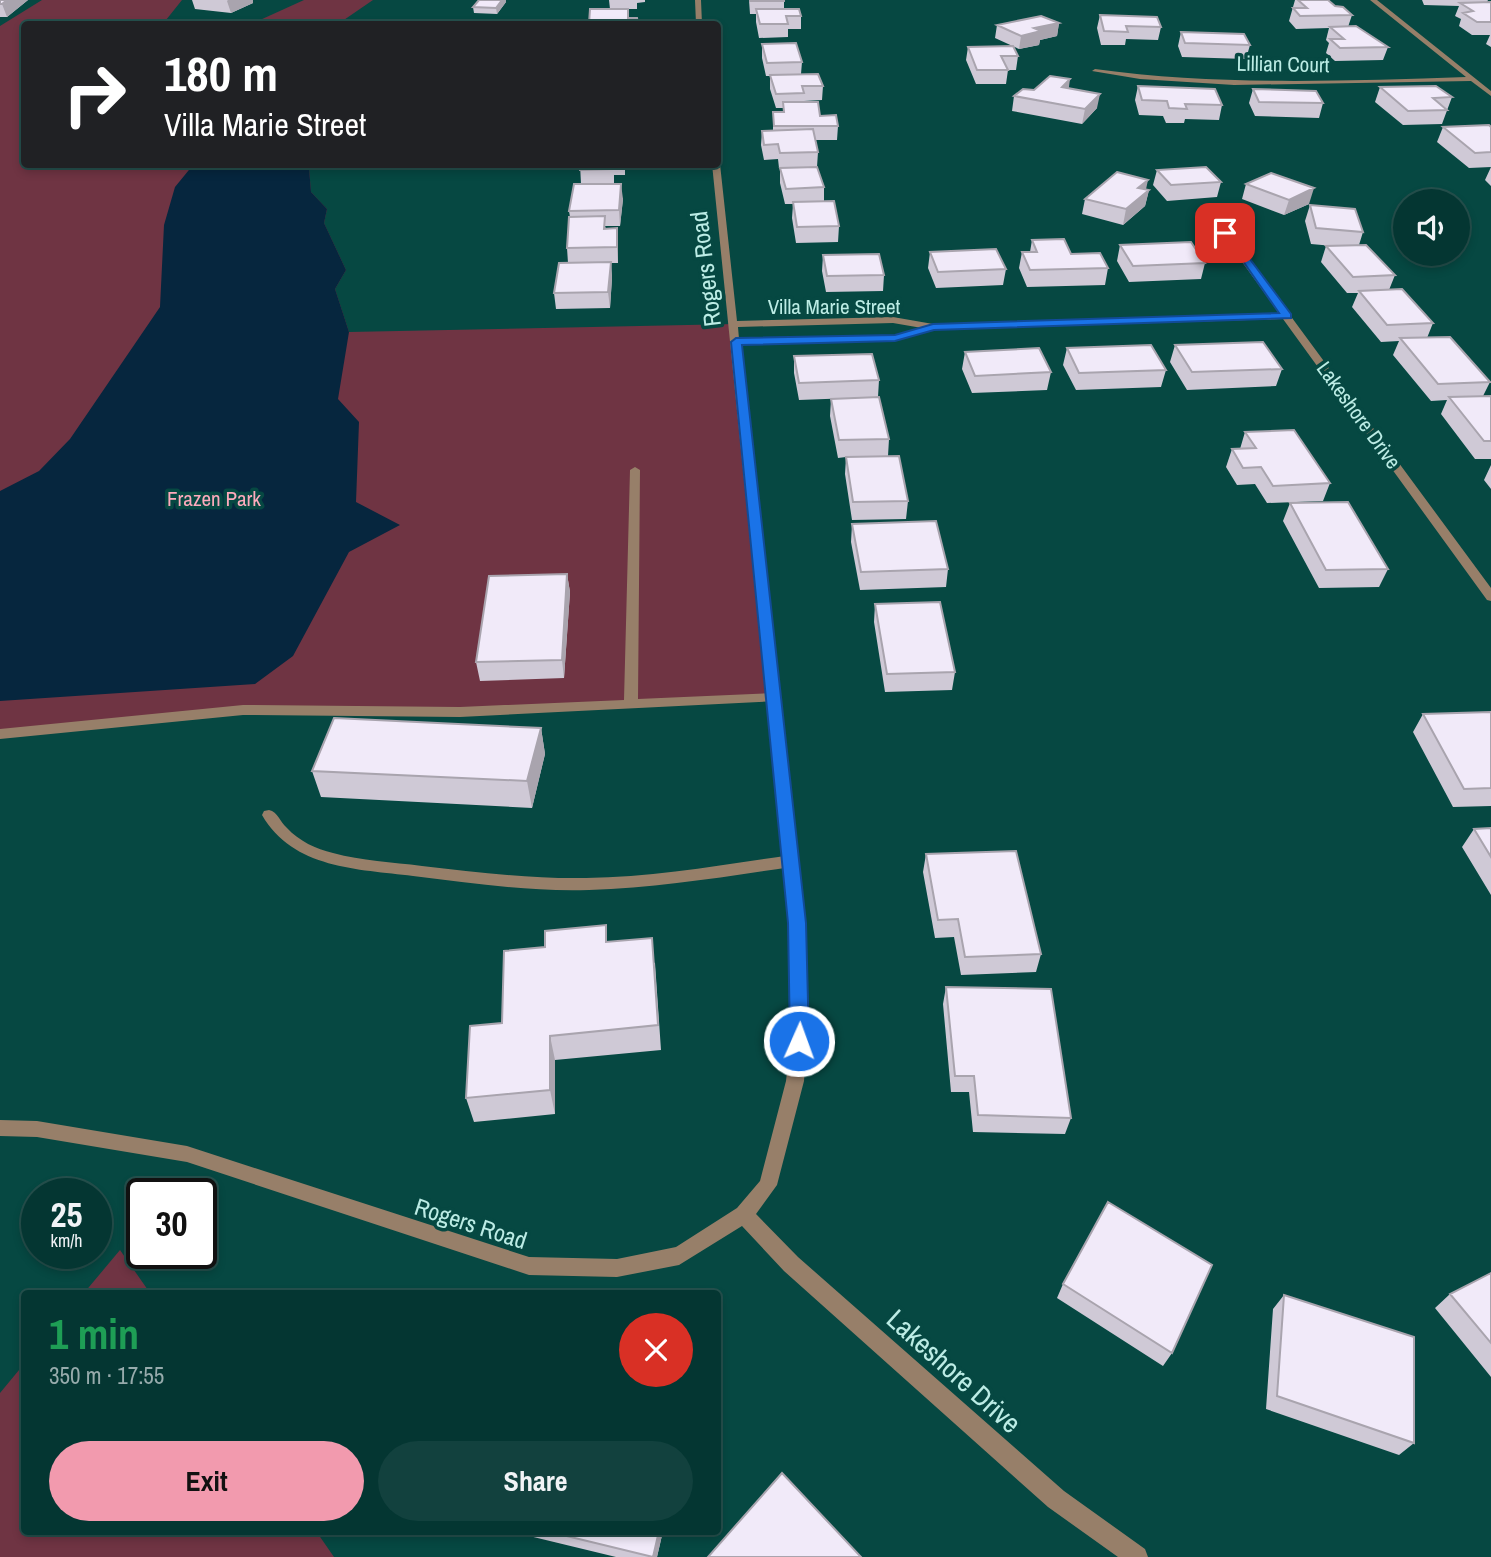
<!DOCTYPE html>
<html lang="en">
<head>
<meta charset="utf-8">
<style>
	:root { --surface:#043632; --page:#12413e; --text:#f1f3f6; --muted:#97abac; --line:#25504d; --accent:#f29aae }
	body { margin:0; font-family:"Archivo Narrow",sans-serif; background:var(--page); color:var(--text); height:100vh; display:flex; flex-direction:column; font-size:26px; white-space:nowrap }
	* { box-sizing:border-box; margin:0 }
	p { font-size:23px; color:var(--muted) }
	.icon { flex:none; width:38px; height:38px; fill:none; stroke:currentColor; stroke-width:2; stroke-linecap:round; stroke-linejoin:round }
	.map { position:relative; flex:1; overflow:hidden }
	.sheet { position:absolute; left:21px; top:1290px; width:700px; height:245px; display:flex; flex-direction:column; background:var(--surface); border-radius:7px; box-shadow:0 4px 10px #0003,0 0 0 2px var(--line) }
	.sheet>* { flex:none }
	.guide { position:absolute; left:21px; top:21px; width:700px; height:147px; border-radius:7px; box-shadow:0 4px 10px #0003,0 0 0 2px var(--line); background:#202124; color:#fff; overflow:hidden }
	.tools { position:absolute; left:1393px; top:189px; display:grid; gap:14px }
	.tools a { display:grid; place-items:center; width:77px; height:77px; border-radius:50%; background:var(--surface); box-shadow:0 4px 10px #0003,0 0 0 2px var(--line); font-size:35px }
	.speed { position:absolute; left:21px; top:1178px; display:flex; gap:14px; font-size:35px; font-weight:700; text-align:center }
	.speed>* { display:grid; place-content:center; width:91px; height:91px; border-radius:50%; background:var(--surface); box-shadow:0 4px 10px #0003,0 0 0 2px var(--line); line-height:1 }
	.speed small { font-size:18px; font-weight:400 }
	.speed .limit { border:4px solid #111; border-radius:10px; background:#fff; color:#111 }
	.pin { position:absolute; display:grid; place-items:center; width:60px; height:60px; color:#fff; margin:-30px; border-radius:14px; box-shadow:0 4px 10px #0006 }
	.me { position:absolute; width:77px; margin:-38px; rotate:2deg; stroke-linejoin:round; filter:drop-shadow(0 0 5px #0008) }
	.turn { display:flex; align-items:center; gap:24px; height:147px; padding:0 28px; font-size:32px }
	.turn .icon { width:91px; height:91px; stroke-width:2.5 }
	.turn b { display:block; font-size:49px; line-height:60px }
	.round { display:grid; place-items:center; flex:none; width:74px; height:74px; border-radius:37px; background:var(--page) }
	.headline { display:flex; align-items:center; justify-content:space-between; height:119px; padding:0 28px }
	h1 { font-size:42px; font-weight:700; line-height:52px; color:#1e9e55 }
	.cta { display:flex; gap:14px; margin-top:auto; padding:14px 28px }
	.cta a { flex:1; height:80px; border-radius:42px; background:var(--accent); color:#111; font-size:28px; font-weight:700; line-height:80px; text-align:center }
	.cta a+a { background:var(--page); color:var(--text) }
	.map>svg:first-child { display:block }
	.green { fill:#6f3443 }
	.water { fill:#06263e }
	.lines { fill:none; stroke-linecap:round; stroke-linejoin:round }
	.lane { fill:#977f69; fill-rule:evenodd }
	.street { fill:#977f69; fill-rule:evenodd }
	.wall { fill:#cfc9d6 }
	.shaded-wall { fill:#a9a4ae }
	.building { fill:#f1eaf9; stroke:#a9a4ae; stroke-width:2 }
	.route { fill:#1a73e8; stroke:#114b97; stroke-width:2 }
	.labels { text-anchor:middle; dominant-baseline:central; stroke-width:7; stroke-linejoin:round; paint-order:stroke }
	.far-street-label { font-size:21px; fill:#bcece5; stroke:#064842 }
	.far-park-label { font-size:21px; fill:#feaabc; stroke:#064842 }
	.street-label { font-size:24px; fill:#bcece5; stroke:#064842 }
	.near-street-label { font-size:28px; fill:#bcece5; stroke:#064842 }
</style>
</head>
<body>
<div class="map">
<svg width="1491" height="1557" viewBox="0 0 1491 1557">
	<rect width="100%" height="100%" fill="#064842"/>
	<!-- green -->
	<path class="green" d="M 42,0 L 182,0 L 166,20 L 179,24 L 24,24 L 24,164 L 313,165 L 309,168 L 311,192 L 327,209 L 324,223 L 346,270 L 335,289 L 349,332 L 735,324 L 773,698 L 460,712 L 243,710 L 0,734 L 0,26 Z
		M 304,0 L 373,0 L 338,24 L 239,24 L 260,20 Z
		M 120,1250 L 150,1293 L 84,1293 Z
		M 24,1364 L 24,1531 L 316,1531 L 334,1557 L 0,1557 L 0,1393 Z"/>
	<!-- water -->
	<path class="water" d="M 193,165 L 313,165 L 309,168 L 311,192 L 327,209 L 324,223 L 346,270 L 335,289 L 349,332 L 338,399 L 359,422 L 356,502 L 400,525 L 349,552 L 293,656 L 255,684 L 0,701 L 0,491 L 39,471 L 70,439 L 160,307 L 164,225 L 175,187 Z"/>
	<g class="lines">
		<!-- lane -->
		<path class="lane" d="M 635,467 L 640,470 L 638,699 L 773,693 L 778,695 L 780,698 L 778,701 L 460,717 L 243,715 L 0,739 L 0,729 L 243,705 L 460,707 L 624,700 L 630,470 Z
			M 269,810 C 278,812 280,822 287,828 C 299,841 316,849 333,853 C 362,861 392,862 422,866 C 476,872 531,879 586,878 C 655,877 723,865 791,855 L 796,857 L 798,861 L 796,865 L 791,867 C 724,877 657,888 589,890 C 530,892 472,883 413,876 C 358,869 293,869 262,815 L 264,811 Z"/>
		<!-- street -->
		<path class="street" d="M 695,0 L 701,0 L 702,24 L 696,24 Z
			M 1370,0 L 1377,0 L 1491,91 L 1491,96 L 1471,81 L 1234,85 L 1140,79 L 1092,71 L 1095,69 C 1218,86 1342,81 1466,77 Z
			M 718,162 L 720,164 L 737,321 L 893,317 L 933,324 L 1279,313 L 1221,233 L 1228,231 L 1491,588 L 1491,601 L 1487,600 L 1283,319 L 932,330 L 896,341 L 740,345 L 805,923 L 809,1020 L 804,1081 L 777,1185 L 756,1214 L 798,1257 L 1064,1491 L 1145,1549 L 1148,1557 L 1118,1557 L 1048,1507 L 784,1271 L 742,1226 L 679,1265 L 617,1277 L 529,1275 L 187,1162 L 37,1137 L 0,1136 L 0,1120 L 37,1121 L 187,1146 L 529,1257 L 617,1259 L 676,1247 L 737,1208 L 760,1181 L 786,1081 L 793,1020 L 789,923 L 712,164 L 718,164 ZM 893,323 L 922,328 L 896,335 L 739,339 L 738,327 Z"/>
	</g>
	<!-- wall -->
	<path class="wall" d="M 0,0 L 28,0 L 7,17 L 0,17 Z
		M 192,0 L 253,0 L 253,3 L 231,13 L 195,9 Z
		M 593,0 L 645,0 L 645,2 L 637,3 L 637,9 L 628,9 L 629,18 L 637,18 L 638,24 L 589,24 L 610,9 L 609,0 Z
		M 749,0 L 784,0 L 784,9 L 801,16 L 801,29 L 788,29 L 788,37 L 759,38 L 756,22 L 756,14 L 750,14 Z
		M 1295,0 L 1328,0 L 1335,6 L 1352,15 L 1348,27 L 1388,47 L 1383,60 L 1335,61 L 1326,53 L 1329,43 L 1326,40 L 1329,28 L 1296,29 L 1289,21 Z
		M 1422,0 L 1488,0 L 1487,2 L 1491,2 L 1491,47 L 1486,44 L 1490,35 L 1472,35 L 1459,26 L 1461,19 L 1455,16 L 1459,6 L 1424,5 Z
		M 506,2 L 497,14 L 474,13 L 473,7 Z
		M 1100,15 L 1161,27 L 1158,40 L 1126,39 L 1125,45 L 1101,45 L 1097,28 Z
		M 1059,23 L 1057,36 L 1040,40 L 1039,45 L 1019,49 L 995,38 L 997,25 Z
		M 1181,32 L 1250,45 L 1246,59 L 1182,57 L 1178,46 Z
		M 762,44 L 802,62 L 801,74 L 823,86 L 822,100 L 804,101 L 804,102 L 820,116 L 838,126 L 837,140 L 815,140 L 818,152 L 817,167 L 824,187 L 824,202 L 839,226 L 838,242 L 796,243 L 792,218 L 793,204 L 785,204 L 780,183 L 780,168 L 789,168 L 779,168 L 778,159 L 764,160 L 761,145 L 762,131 L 773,130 L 773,112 L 783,112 L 783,108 L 776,108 L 770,89 L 770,76 L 766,76 L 762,58 Z
		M 968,47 L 1018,56 L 1016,70 L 1008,70 L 1006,84 L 976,84 L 966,60 Z
		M 1138,86 L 1222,105 L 1219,120 L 1185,119 L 1184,123 L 1166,123 L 1163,116 L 1139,115 L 1135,100 Z
		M 1380,87 L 1452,97 L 1442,124 L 1403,125 L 1375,102 Z
		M 1069,88 L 1097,108 L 1082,124 L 1012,111 L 1014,96 L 1034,90 Z
		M 1253,89 L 1323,103 L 1319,118 L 1255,116 L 1249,103 Z
		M 1443,127 L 1491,127 L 1491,186 L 1485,180 L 1491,167 L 1469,168 L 1437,142 Z
		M 580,164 L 625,164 L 625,175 L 614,175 L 614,184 L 623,199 L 620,226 L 605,226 L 606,229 L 618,244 L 618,263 L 611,263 L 612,278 L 610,308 L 556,309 L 554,293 L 568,263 L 567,248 L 570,217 L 569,211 L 581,184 Z
		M 1157,170 L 1221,182 L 1217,197 L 1167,201 L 1153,185 Z
		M 1246,184 L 1309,204 L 1284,215 L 1242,199 Z
		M 1146,190 L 1149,190 L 1145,206 L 1123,225 L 1082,214 L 1085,199 Z
		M 1310,205 L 1363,232 L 1359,245 L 1395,275 L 1389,290 L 1433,323 L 1427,338 L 1490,382 L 1483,396 L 1491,396 L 1491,459 L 1475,459 L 1441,414 L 1447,400 L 1431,401 L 1393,355 L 1399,341 L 1381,342 L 1352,307 L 1358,293 L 1347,293 L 1321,262 L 1326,246 L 1333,246 L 1311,244 L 1305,221 Z
		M 1032,240 L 1071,254 L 1108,268 L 1105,285 L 1027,287 L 1019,268 L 1022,252 L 1030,252 Z
		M 1120,245 L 1205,263 L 1201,279 L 1129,282 L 1117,261 Z
		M 930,252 L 1006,269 L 1003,285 L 936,288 L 928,268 Z
		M 823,255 L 884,275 L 883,291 L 826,292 L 822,271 Z
		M 1175,345 L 1282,369 L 1276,386 L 1187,390 L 1170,362 Z
		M 1067,348 L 1166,370 L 1161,387 L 1076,390 L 1063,365 Z
		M 965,352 L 1051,372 L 1047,390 L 972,393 L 962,369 Z
		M 794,356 L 879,380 L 878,397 L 799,400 L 794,373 Z
		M 831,399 L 889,439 L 888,456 L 908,501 L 906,519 L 852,520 L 845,474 L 846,457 L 838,458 L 830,416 Z
		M 1245,432 L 1330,483 L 1323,501 L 1267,503 L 1255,484 L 1237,485 L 1226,467 L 1232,449 L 1240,449 Z
		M 1491,465 L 1491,489 L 1484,480 Z
		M 1290,503 L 1388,569 L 1379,587 L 1319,588 L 1283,521 Z
		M 852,524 L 948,569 L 946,587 L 860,590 L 851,542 Z
		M 567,574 L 570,592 L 564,678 L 480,681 L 476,662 Z
		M 875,604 L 955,672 L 952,690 L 885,692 L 874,622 Z
		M 1491,712 L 1491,806 L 1453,807 L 1413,732 L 1423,714 Z
		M 541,728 L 545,754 L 532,808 L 321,797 L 312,771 Z
		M 1491,828 L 1491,895 L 1462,847 L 1474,829 Z
		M 926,854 L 1041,954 L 1036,972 L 961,975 L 954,937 L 935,938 L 923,872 Z
		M 608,942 L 655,963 L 661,1050 L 555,1060 L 555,1114 L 474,1122 L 466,1098 L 502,1023 Z
		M 946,987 L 1071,1118 L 1065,1134 L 973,1132 L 969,1092 L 951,1092 L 943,1004 Z
		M 1491,1273 L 1491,1377 L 1435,1308 L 1450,1294 Z
		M 1063,1284 L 1172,1353 L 1163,1366 L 1057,1298 Z
		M 1284,1295 L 1414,1443 L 1399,1455 L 1266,1409 L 1273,1309 Z
		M 519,1531 L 663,1531 L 657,1557 L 616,1557 L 521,1534 Z"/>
	<!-- shaded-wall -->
	<path class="shaded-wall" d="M 7,0 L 28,0 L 7,17 L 2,4 Z
		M 228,0 L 253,0 L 253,3 L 231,13 L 227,1 Z
		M 502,0 L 506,0 L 506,2 L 497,14 L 496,8 Z
		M 1059,23 L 1057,36 L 1040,40 L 1039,45 L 1019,49 L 1021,36 L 1034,28 Z
		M 1070,79 L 1068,94 L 1062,87 Z
		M 1100,94 L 1097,108 L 1082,124 L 1085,109 Z
		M 1148,180 L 1145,194 L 1149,190 L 1145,206 L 1123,225 L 1126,209 L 1138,188 Z
		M 621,184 L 623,199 L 620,226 L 619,210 Z
		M 1314,188 L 1309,204 L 1284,215 L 1289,200 Z
		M 617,228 L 618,244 L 618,263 L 617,247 Z
		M 611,262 L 612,278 L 610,308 L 608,292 Z
		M 567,574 L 570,592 L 564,678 L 562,660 Z
		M 541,728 L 545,754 L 532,808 L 527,781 Z
		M 550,1036 L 555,1060 L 555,1114 L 550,1090 Z
		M 659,1531 L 663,1531 L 657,1557 L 653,1557 Z"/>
	<!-- building -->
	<path class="building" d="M 0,0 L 7,0 L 2,4 L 0,4 Z
		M 479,0 L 502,0 L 496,8 L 473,7 Z
		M 750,0 L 784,0 L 784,1 L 750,1 Z
		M 1298,0 L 1328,0 L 1335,6 L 1343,7 L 1352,15 L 1300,16 L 1293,8 L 1307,8 Z
		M 1491,2 L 1491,22 L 1477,22 L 1463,13 L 1473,11 L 1460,3 Z
		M 590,9 L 628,9 L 628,18 L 637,18 L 638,23 L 625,23 L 625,24 L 589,24 Z
		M 756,9 L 799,9 L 801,16 L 786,16 L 788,24 L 760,24 Z
		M 1100,15 L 1157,17 L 1161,27 L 1126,26 L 1128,32 L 1104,31 Z
		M 1041,16 L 1059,23 L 1034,28 L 1041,31 L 1021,36 L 997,25 Z
		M 1356,26 L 1388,47 L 1340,48 L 1330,39 L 1344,39 L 1330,27 Z
		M 1181,32 L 1244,34 L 1250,45 L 1185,43 Z
		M 796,43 L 802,62 L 767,63 L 762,44 Z
		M 1013,46 L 1018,56 L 1001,56 L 1008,70 L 977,70 L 968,47 Z
		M 818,74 L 823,86 L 802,86 L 804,93 L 776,94 L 770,75 Z
		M 1050,76 L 1070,79 L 1062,87 L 1100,94 L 1085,109 L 1014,96 L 1023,89 L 1034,90 Z
		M 1138,86 L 1215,89 L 1222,105 L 1185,104 L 1187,109 L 1169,108 L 1167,101 L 1142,100 Z
		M 1436,86 L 1452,97 L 1433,98 L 1447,110 L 1408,111 L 1380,87 Z
		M 1253,89 L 1316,91 L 1323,103 L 1259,102 Z
		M 783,102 L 818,102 L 820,116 L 836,115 L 838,126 L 774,126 L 773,112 L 784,112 Z
		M 1489,125 L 1491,127 L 1491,152 L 1475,153 L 1443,127 Z
		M 813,129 L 818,152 L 780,153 L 778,144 L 764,145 L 762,131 Z
		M 580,164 L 613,164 L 613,169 L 580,170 Z
		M 817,167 L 824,187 L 786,189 L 780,168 Z
		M 1206,167 L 1221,182 L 1171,185 L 1157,170 Z
		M 1117,172 L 1148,180 L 1138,188 L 1149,190 L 1126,209 L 1085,199 Z
		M 1271,173 L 1314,188 L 1289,200 L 1246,184 Z
		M 574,184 L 621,184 L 619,210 L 569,211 Z
		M 834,201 L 839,226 L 797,227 L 793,202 Z
		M 1310,205 L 1355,209 L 1363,232 L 1316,228 Z
		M 605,216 L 604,229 L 617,228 L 617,247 L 567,248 L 569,217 Z
		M 1064,239 L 1071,254 L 1100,253 L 1108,268 L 1030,270 L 1022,252 L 1037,252 L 1032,240 Z
		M 1191,242 L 1205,263 L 1133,266 L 1120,245 Z
		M 1366,245 L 1395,275 L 1353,277 L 1326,246 Z
		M 996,249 L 1006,269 L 938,272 L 930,252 Z
		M 879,254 L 884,275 L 827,276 L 823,255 Z
		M 611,262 L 608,292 L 554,293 L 559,263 Z
		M 1402,289 L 1433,323 L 1387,325 L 1359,291 Z
		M 1450,337 L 1490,382 L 1438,384 L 1400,338 Z
		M 1263,342 L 1282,369 L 1192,372 L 1175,345 Z
		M 1151,345 L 1166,370 L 1079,373 L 1067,348 Z
		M 1039,348 L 1051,372 L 975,376 L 965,352 Z
		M 872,354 L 879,380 L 799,383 L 794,356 Z
		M 1491,396 L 1491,441 L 1484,441 L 1449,397 Z
		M 879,397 L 889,439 L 839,440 L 831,399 Z
		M 1294,430 L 1330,483 L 1273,486 L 1261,467 L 1243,468 L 1232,449 L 1256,448 L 1245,432 Z
		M 899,456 L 908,501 L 853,502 L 846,457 Z
		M 1348,502 L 1388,569 L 1326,570 L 1290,503 Z
		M 936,521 L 948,569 L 861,572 L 852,524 Z
		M 567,574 L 562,660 L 476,662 L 489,576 Z
		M 940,602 L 955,672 L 887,674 L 875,604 Z
		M 1491,712 L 1491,788 L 1464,789 L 1423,714 Z
		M 334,718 L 541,728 L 527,781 L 312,771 Z
		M 1491,828 L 1491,857 L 1474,829 Z
		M 1016,851 L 1041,954 L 965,957 L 958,919 L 938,920 L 926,854 Z
		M 606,925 L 606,942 L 652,938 L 658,1025 L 550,1036 L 550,1090 L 466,1098 L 470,1026 L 502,1023 L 504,951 L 545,947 L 545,931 Z
		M 946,987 L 1051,989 L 1071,1118 L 978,1115 L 974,1076 L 955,1076 Z
		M 1108,1202 L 1212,1265 L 1172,1353 L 1063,1284 Z
		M 1491,1273 L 1491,1343 L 1450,1294 Z
		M 1284,1295 L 1414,1337 L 1414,1443 L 1277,1396 Z
		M 782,1473 L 861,1557 L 708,1557 Z
		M 546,1531 L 659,1531 L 653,1557 Z"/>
	<!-- route -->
	<path class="route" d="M 1222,231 L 1229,231 L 1291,314 L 1291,318 L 934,330 L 895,341 L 742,345 L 806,923 L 809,1041 L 806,1046 L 792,1046 L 790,1041 L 788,923 L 731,342 L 736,338 L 895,335 L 933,324 L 1279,313 Z"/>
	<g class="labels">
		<!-- far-street labels -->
		<g class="far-street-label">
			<text transform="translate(1283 64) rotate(1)">Lillian Court</text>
			<text x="834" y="306">Villa Marie Street</text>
			<text transform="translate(1359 415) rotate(54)">Lakeshore Drive</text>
		</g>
		<!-- far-park labels -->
		<g class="far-park-label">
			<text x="214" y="498">Frazen Park</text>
		</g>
		<!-- street labels -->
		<g class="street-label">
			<text transform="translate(705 269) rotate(-97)">Rogers Road</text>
			<text transform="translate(471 1223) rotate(18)">Rogers Road</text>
		</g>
		<!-- near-street labels -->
		<g class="near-street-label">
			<text transform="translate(954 1371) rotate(42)">Lakeshore Drive</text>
		</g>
	</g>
</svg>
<div class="tools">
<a><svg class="icon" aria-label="sound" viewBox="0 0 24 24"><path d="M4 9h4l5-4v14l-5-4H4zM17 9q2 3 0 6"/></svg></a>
</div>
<div class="speed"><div>25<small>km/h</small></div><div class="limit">30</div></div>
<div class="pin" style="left:1225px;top:233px;background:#d93025"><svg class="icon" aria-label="arrive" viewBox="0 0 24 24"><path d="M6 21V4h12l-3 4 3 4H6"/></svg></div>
<svg class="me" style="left:799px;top:1041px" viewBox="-20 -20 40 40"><circle r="17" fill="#1a73e8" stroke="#fff" stroke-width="3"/><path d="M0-11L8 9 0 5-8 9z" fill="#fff"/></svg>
<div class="guide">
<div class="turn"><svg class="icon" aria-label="right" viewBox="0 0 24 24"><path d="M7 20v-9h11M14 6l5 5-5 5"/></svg><div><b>180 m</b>Villa Marie Street</div></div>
</div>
<section class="sheet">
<div class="headline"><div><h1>1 min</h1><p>350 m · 17:55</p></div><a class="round" style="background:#d93025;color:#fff"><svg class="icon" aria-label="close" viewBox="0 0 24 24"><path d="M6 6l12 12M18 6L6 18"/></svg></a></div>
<div class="cta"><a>Exit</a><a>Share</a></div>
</section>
</div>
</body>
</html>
